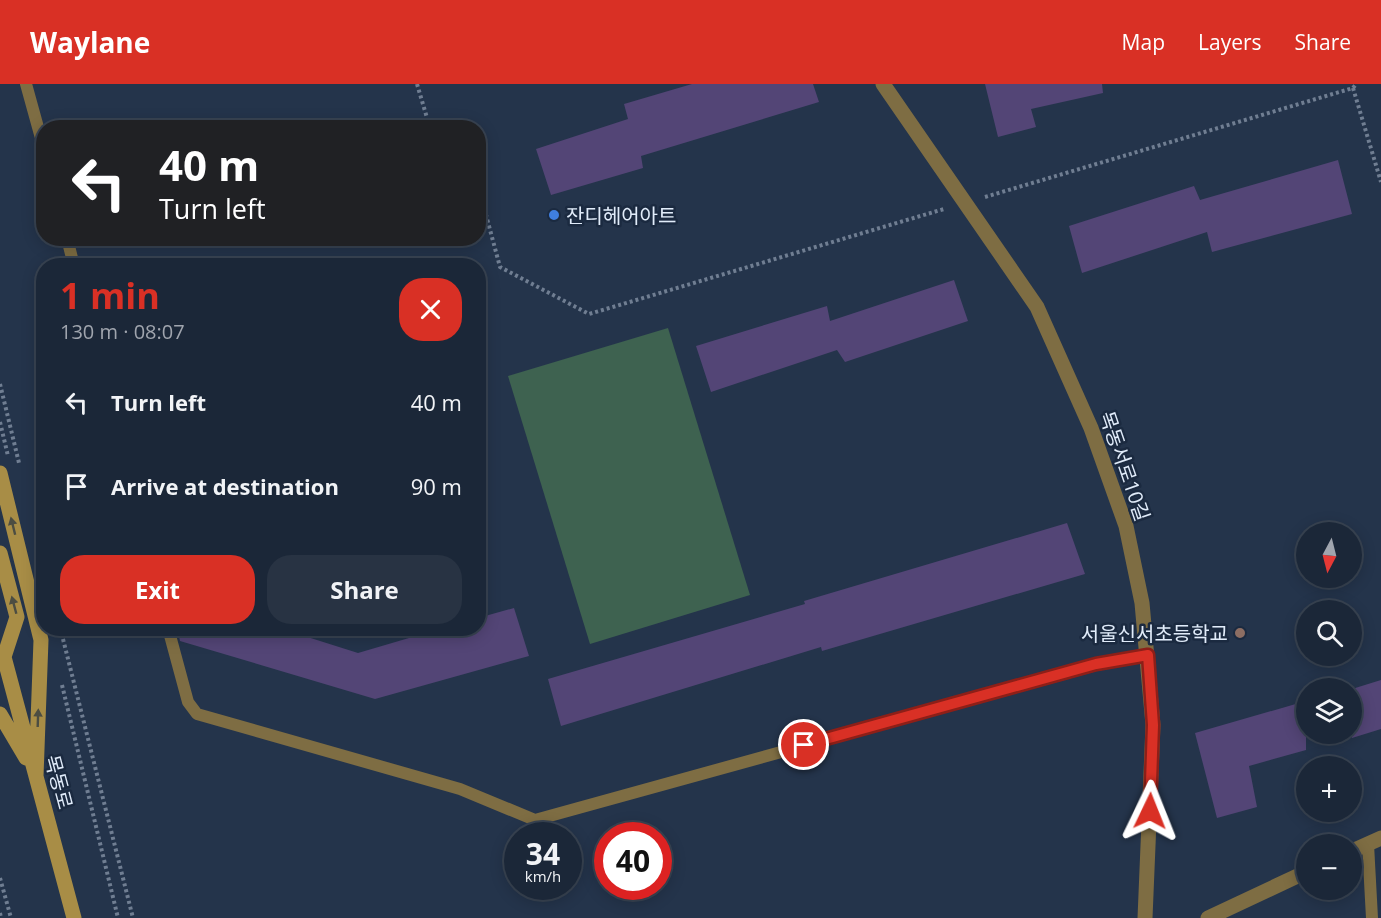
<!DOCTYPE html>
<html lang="en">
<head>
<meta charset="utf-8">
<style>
	:root { --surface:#1b2738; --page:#283343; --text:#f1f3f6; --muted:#a0a5ae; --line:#394453; --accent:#d93025 }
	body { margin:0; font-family:"Open Sans","Noto Sans KR",sans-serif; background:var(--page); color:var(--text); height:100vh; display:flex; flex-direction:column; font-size:22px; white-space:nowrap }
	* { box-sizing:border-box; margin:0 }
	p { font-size:20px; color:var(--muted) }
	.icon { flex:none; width:33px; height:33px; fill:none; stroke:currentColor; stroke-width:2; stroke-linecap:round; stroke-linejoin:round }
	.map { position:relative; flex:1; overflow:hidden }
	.details { position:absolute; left:36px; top:174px; width:450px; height:378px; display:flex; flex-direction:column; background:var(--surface); border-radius:24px; box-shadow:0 3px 15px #0003,0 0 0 2px var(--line) }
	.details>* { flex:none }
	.banner { position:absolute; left:36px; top:36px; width:450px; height:126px; border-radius:24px; box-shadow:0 3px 15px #0003,0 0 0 2px var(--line); background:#202124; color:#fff; overflow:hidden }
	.needle { width:39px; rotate:187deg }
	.tools { position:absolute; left:1296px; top:438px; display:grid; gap:12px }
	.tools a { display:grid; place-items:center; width:66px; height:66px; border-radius:50%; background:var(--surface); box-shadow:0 3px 15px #0003,0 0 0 2px var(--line); font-size:30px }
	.speed { position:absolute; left:504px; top:738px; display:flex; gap:12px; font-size:30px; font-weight:700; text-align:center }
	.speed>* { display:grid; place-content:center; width:78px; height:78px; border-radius:50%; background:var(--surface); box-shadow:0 3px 15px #0003,0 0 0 2px var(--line); line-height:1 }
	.speed small { font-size:15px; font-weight:400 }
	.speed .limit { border:9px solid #d22; background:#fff; color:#111 }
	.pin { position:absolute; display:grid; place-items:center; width:51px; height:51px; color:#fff; margin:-26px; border:3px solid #fff; border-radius:50%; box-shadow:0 2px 6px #0007 }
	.me { position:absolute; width:66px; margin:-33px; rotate:2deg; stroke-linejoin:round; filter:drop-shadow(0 0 4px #0008) }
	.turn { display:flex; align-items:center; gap:21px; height:126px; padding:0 24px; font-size:27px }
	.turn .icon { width:78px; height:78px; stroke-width:2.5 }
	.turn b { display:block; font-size:42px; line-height:51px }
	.round { display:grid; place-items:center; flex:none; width:63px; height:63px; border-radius:24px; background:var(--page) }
	.overview { display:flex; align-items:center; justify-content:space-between; height:102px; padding:0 24px }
	h1 { font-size:36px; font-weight:700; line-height:45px; color:var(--accent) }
	.action { display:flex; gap:12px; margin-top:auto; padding:12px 24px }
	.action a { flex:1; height:69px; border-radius:24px; background:var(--accent); color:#fff; font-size:24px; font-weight:700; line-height:69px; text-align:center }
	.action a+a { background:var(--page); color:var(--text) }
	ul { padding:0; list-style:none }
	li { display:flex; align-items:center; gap:18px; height:84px; padding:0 24px }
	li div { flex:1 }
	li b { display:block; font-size:22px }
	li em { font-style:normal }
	header { display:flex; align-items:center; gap:36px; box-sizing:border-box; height:84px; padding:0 30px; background:var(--accent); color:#fff }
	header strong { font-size:28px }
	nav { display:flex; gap:33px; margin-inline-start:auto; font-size:21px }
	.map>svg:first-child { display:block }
	.green { fill:#3e6250 }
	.building { fill:#534576 }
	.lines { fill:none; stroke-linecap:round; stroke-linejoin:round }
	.path { stroke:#707e92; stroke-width:4; stroke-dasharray:3 3; stroke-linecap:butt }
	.service { stroke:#7e6d43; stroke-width:12 }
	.tertiary { stroke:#7e6d43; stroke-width:15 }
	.secondary { stroke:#a88d46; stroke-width:15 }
	.oneway { fill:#4c4d42 }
	.route-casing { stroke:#8d1f18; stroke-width:15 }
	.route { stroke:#d93025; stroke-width:10 }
	.shop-dot { fill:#3f7fe0; stroke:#1b2a40; stroke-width:2 }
	.education-dot { fill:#8d6e63; stroke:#1b2a40; stroke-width:2 }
	.labels { text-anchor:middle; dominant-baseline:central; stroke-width:5; stroke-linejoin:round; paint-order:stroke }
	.poi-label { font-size:20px; fill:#e1ecfa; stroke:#1b2a40; text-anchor:start }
	.street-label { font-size:20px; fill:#e1ecfa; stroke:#1b2a40 }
</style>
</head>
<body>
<header>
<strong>Waylane</strong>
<nav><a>Map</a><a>Layers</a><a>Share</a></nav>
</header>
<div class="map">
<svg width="1381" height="834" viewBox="0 0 1381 834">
	<rect width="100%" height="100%" fill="#24344b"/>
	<!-- green -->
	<path class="green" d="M 668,244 L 750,511 L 590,560 L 508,292 Z"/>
	<!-- building -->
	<path class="building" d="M 692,0 L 813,0 L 819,18 L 641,72 L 643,84 L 551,111 L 536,65 L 628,35 L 624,20 Z
		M 985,0 L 1102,0 L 1103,9 L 1031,25 L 1036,43 L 998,53 Z
		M 1338,76 L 1352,130 L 1212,168 L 1207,148 L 1082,189 L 1069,142 L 1194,102 L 1200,116 Z
		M 954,196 L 968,237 L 845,278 L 837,266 L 711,308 L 696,262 L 827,222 L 830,237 Z
		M 1067,439 L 1085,490 L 822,567 L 821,563 L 561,642 L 548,595 L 805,520 L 804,517 Z
		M 514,524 L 529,572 L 375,615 L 180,557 L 177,544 L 279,544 L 358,569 L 443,544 L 478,544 L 478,534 Z
		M 1381,596 L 1381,645 L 1352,654 L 1352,605 Z
		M 1306,617 L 1306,666 L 1249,682 L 1257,723 L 1217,734 L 1195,649 Z"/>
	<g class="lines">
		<!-- path -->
		<path class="path" d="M 417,0 L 430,44
			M 1353,4 L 1381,98
			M 478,101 L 500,183 L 589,230 L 944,125
			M 985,113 L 1353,4 L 1356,0
			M 0,300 L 19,379
			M 0,338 L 8,372
			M 63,555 L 133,834
			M 62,601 L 118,834
			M 0,794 L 11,834
			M 0,829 L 1,834"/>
		<!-- service -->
		<path class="service" d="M 26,0 L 44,65
			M 67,154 L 74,182
			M 168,544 L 188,618 L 197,630 L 460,705 L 535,736 L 1096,581 L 1148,571
			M 1368,760 L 1372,834"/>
		<!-- tertiary -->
		<path class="tertiary" d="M 883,0 L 1037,223 L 1091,344 L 1126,442 L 1142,519 L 1153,641 L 1145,834
			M 1352,767 L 1381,754
			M 1208,834 L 1306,788"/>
		<!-- secondary -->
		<path class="secondary" d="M 0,389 L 41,556 L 36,692
			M 0,469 L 17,533 L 4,573
			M 0,569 L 4,573 L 74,834
			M 0,630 L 26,674"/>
	</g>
	<!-- one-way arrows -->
	<defs><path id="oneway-solid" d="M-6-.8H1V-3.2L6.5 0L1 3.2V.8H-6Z" transform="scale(1.5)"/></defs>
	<g class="oneway">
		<use href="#oneway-solid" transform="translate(13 442) rotate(-104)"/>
		<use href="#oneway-solid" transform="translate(14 521) rotate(-105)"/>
		<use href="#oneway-solid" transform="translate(38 634) rotate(-88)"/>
	</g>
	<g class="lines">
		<defs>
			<path id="route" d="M 804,661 L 1096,580 L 1148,571 L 1153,641 L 1150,727"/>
		</defs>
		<!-- route casing -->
		<use href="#route" class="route-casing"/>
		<!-- route -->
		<use href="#route" class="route"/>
	</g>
	<!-- markers -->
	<circle class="shop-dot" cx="554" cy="131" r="6"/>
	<circle class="education-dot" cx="1240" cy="549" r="6"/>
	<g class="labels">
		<!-- poi labels -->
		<g class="poi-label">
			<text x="566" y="131">잔디헤어아트</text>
			<text x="1228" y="549" text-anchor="end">서울신서초등학교</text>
		</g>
		<!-- street labels -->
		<g class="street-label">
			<text transform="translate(1125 382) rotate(71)">목동서로10길</text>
			<text transform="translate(59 698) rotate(75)">목동로</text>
		</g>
	</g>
</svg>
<div class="tools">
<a><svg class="needle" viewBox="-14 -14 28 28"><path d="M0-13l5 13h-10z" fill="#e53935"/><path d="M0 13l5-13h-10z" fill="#a0a5ae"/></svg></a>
<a><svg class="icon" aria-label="search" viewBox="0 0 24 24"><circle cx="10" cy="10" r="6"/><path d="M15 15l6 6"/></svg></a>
<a><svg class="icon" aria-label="layers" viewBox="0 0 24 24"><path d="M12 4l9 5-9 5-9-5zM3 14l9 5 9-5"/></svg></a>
<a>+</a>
<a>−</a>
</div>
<div class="speed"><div>34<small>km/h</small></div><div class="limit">40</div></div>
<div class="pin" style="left:804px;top:661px;background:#d93025"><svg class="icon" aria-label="arrive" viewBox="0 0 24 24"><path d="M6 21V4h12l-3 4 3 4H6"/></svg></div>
<svg class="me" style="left:1150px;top:727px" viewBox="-20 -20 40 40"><path d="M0-17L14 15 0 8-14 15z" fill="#d93025" stroke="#fff" stroke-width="4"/></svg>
<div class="banner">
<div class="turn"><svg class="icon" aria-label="left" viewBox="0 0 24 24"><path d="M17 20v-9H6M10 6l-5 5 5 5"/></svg><div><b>40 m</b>Turn left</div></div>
</div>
<section class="details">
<div class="overview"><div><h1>1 min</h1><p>130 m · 08:07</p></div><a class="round" style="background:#d93025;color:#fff"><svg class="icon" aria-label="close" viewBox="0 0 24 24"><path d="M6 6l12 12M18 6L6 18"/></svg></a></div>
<ul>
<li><svg class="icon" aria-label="left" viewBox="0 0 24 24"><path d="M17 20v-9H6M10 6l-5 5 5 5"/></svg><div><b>Turn left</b></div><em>40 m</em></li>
<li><svg class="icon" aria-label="arrive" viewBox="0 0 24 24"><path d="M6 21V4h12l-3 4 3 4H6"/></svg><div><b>Arrive at destination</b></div><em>90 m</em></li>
</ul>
<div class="action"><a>Exit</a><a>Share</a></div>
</section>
</div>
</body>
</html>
